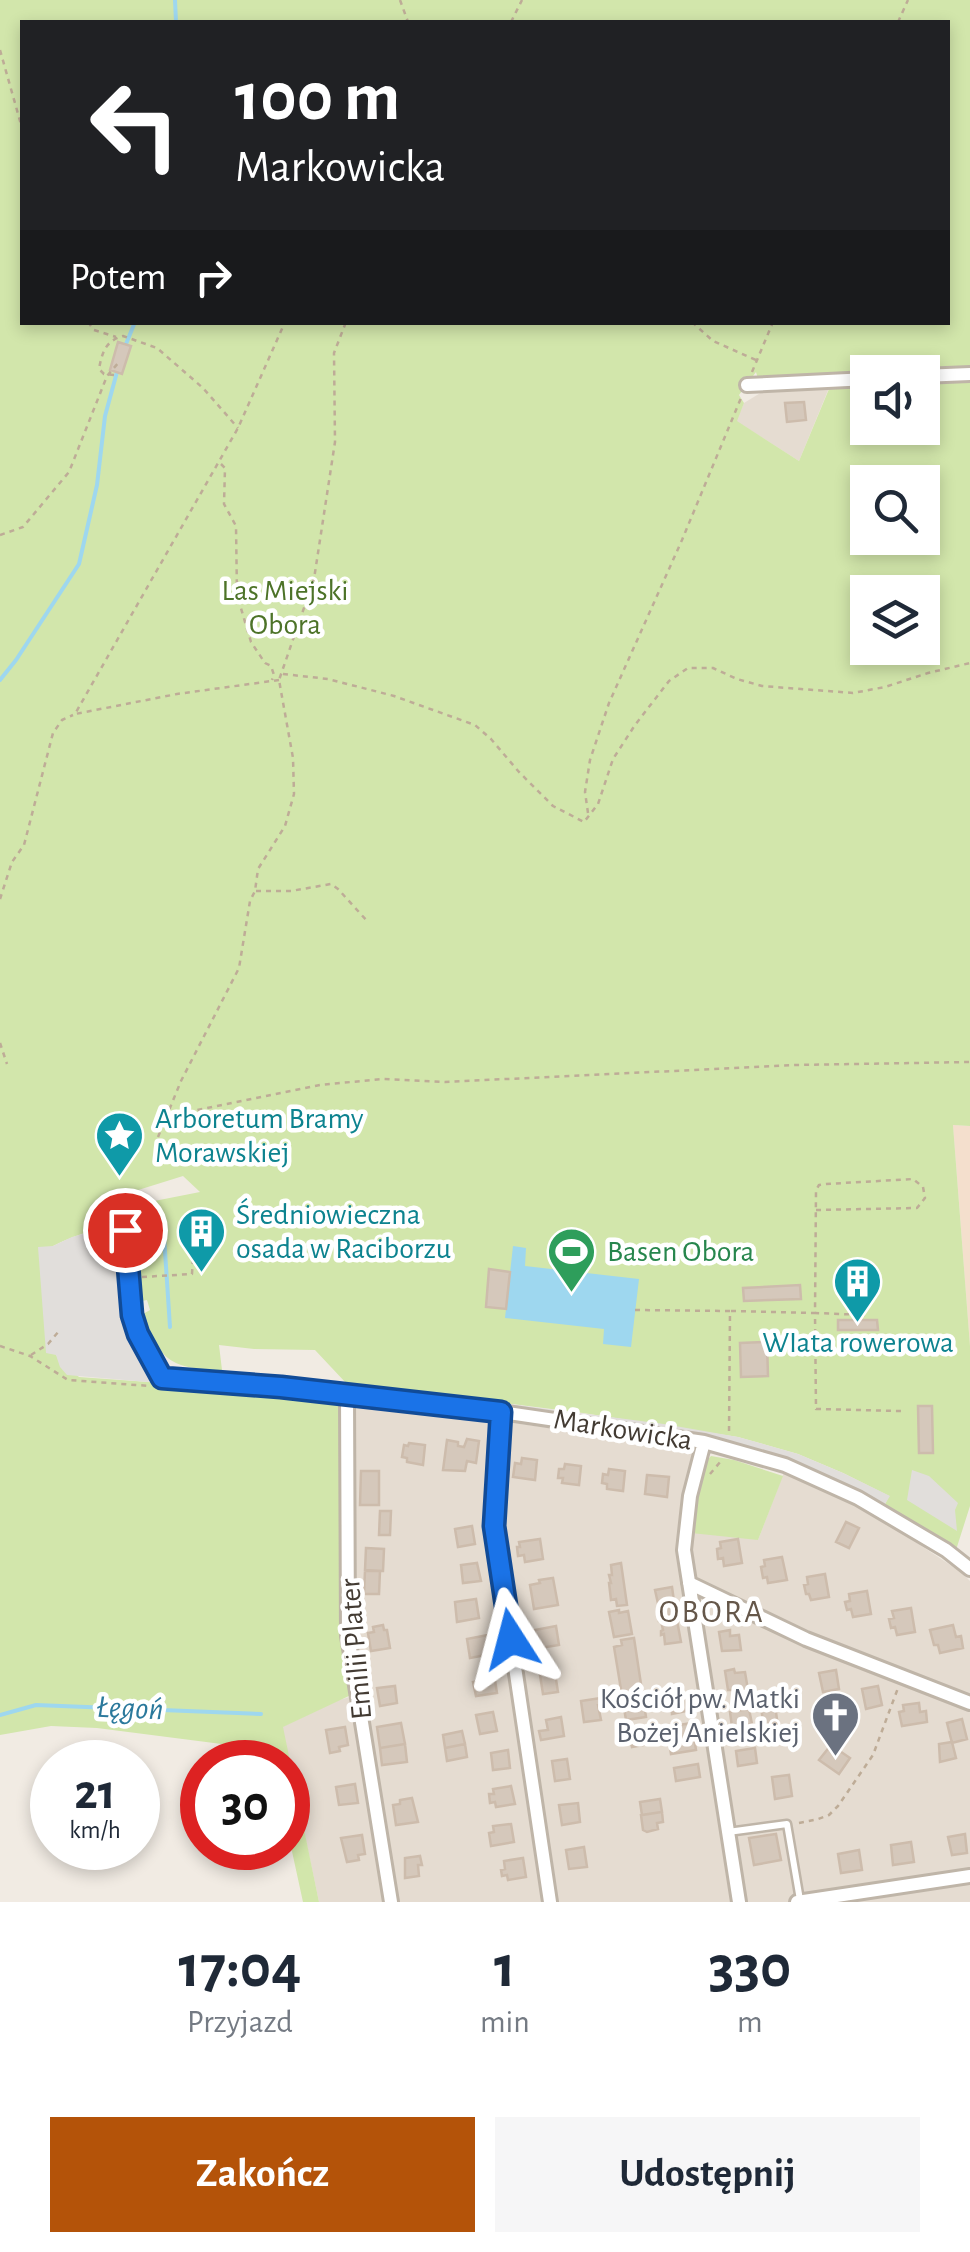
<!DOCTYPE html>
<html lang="pl">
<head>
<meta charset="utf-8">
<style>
	:root { --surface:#fff; --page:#f6f6f7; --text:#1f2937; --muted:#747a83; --accent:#b45309 }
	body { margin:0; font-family:"Alegreya Sans",sans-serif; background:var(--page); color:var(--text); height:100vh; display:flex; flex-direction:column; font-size:38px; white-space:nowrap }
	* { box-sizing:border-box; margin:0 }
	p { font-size:32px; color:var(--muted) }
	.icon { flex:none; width:55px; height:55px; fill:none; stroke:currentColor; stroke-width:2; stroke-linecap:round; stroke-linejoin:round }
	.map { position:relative; height:1902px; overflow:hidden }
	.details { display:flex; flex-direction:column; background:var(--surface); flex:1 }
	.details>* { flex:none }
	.hud { position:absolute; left:20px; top:20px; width:930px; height:305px; border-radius:0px; box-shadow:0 5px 15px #0003; background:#202124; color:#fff; overflow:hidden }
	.tools { position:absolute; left:850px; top:355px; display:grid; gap:20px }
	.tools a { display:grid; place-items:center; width:90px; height:90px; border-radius:0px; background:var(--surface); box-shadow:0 5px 15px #0003; font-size:50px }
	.speed { position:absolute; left:30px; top:1740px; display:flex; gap:20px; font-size:50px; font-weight:700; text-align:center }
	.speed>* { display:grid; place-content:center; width:130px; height:130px; border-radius:50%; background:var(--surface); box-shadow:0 5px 15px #0003; line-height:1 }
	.speed small { font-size:25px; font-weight:400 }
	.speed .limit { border:15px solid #d22; background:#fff; color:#111 }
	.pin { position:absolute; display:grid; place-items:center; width:85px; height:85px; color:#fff; margin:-42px; border:5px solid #fff; border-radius:50%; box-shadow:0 2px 10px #0007 }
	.me { position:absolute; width:110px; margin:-55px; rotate:351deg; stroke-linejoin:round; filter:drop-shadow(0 0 8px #0008) }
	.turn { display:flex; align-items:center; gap:35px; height:210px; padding:0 50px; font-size:45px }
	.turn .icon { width:130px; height:130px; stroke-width:2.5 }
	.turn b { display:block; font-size:70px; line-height:85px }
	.then { display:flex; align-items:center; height:95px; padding:0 50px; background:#0003; gap:20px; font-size:38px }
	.eta { display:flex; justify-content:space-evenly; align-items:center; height:170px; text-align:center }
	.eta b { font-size:60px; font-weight:700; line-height:70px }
	.button { display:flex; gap:20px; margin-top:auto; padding:20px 50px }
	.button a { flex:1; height:115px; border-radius:0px; background:var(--accent); color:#fff; font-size:40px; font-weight:700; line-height:115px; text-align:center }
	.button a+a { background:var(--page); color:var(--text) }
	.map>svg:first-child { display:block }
	.residential { fill:#e5dcd1 }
	.commercial { fill:#f4dfcd }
	.green { fill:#d2e6ab; fill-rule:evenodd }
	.parking { fill:#e1dedb }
	.water { fill:#9ed7ef }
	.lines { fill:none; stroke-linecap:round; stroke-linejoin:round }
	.stream { stroke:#9ed7ef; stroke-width:4 }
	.building { fill:#d5c8bb; stroke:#cdbcac; stroke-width:2.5 }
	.service-casing { stroke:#bfb5a8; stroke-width:11 }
	.minor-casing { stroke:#bfb5a8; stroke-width:18 }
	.path { stroke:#beac97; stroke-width:2.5; stroke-dasharray:5 5; stroke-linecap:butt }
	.service { stroke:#fff; stroke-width:6 }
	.minor { stroke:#fff; stroke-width:12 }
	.route-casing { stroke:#114b97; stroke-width:25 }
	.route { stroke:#1a73e8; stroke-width:18 }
	.labels { text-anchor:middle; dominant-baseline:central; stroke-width:9; stroke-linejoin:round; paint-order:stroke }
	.park-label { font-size:30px; fill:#4d7328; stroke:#fff }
	.culture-label { font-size:30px; fill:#0d838f; stroke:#fff; text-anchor:start }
	.leisure-label { font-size:30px; fill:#27864d; stroke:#fff; text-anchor:start }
	.street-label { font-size:30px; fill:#433b33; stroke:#fff }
	.worship-label { font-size:30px; fill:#5b616d; stroke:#fff; text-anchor:end }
	.neighbourhood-label { font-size:32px; letter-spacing:2.5px; fill:#65574a; stroke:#fff }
	.water-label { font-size:32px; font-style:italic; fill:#2b799c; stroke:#fff }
</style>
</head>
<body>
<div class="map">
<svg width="970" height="1902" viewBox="0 0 970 1902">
	<rect width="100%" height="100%" fill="#f1ebe3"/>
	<!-- residential -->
	<path class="residential" d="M 829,388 L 799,461 L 736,421 L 744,403 L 762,392 Z
		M 342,1399 L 692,1448 L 758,1540 L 784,1472 L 856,1503 L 961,1572 L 970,1581 L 970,1902 L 319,1902 L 282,1727 L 339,1700 L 354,1696 Z"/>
	<!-- commercial -->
	<path class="commercial" d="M 953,1125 L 970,1126 L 970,1346 Z"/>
	<!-- green -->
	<path class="green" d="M 0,0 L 970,0 L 970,1126 L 953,1125 L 970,1346 L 970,1506 L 956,1550 L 885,1504 L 889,1496 L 843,1473 L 798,1454 L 738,1437 L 583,1413 L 346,1383 L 315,1350 L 254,1349 L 219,1345 L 222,1370 C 172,1369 159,1361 143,1314 L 150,1310 L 147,1300 L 142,1301 L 134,1222 C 107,1224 77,1234 53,1246 L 56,1355 L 79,1377 L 342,1396 L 342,1637 L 351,1695 L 283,1727 L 319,1902 L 303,1902 L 288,1833 L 288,1762 L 256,1762 L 245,1747 L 97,1728 L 51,1726 L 0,1735 ZM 22,22 L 948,22 L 948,322 L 22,322 ZM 756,372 L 762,392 L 829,389 L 799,461 L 737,421 L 744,403 L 739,395 ZM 868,372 L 922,372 L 922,428 L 868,428 ZM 868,482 L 922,482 L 922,538 L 868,538 ZM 868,592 L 922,592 L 922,648 L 868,648 ZM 183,1176 L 200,1192 L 134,1205 L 135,1191 Z
		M 711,1456 L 734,1460 L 783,1476 L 758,1540 L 691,1533 C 689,1514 697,1469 711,1456 Z"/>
	<!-- parking -->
	<path class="parking" d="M 121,1224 L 125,1313 L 136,1348 L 156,1376 L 148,1382 L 67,1375 L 60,1367 L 56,1355 L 46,1353 L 38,1247 L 53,1246 L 72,1237 Z
		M 487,1401 L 664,1424 L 738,1437 L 798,1454 L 843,1473 L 890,1496 L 885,1504 L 799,1464 L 740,1445 L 486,1406 Z
		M 912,1470 L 929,1476 L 958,1503 L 955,1510 L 957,1531 L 907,1500 Z"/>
	<!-- water -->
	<path class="water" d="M 513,1246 L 526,1248 L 525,1266 L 639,1279 L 631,1347 L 603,1344 L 604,1329 L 505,1318 Z"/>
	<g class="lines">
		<!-- stream -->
		<path class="stream" d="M 175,0 L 176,22
			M 126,344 L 135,322
			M 0,680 L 16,660 L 79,564 L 97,485 L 105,416 L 117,372
			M 164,1236 L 170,1327
			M 0,1715 L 36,1705 L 261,1714"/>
	</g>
	<!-- building -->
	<path class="building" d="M 118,342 L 131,346 L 122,374 L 110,370 Z
		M 804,402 L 806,420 L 787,422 L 785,403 Z
		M 489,1269 L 510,1272 L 506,1309 L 486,1307 Z
		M 800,1285 L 801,1299 L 744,1301 L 743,1288 Z
		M 838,1320 L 877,1320 L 878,1330 L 838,1330 Z
		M 767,1342 L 768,1376 L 741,1377 L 740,1343 Z
		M 918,1406 L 932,1406 L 933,1453 L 919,1453 Z
		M 467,1439 L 479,1441 L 476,1463 L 467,1461 L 465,1471 L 443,1470 L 447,1440 L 458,1442 L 458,1446 L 464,1447 Z
		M 409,1443 L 425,1445 L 423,1465 L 407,1462 L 407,1458 L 402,1457 L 404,1445 L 408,1446 Z
		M 522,1458 L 537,1460 L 535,1480 L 513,1477 L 515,1463 L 521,1464 Z
		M 565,1464 L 581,1466 L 579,1485 L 562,1483 L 563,1478 L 558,1478 L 559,1469 L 564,1469 Z
		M 609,1469 L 625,1471 L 623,1491 L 607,1489 L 607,1484 L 602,1483 L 603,1474 L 608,1475 Z
		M 361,1471 L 379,1471 L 379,1505 L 360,1505 Z
		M 647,1475 L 669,1477 L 667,1497 L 645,1494 Z
		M 380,1511 L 391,1511 L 390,1535 L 379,1535 Z
		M 846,1522 L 859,1528 L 849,1548 L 836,1542 Z
		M 472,1526 L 475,1544 L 458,1547 L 455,1529 Z
		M 540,1539 L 543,1559 L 525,1562 L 524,1555 L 518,1556 L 517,1547 L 520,1547 L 519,1542 Z
		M 738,1539 L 742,1563 L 724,1566 L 723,1558 L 718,1559 L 717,1549 L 721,1548 L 720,1542 Z
		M 366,1548 L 384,1549 L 383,1571 L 365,1570 Z
		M 782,1557 L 787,1580 L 768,1583 L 767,1577 L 763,1578 L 761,1567 L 765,1566 L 764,1560 Z
		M 477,1563 L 481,1581 L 463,1583 L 461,1565 Z
		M 621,1563 L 627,1605 L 617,1606 L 616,1599 L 611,1600 L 609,1583 L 611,1583 L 609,1575 L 612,1575 L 611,1565 Z
		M 365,1571 L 380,1571 L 379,1594 L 364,1594 Z
		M 825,1574 L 829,1597 L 811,1600 L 809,1594 L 806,1594 L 804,1585 L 808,1584 L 807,1577 Z
		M 553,1578 L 558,1605 L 534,1609 L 530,1585 L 540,1583 L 539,1580 Z
		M 672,1587 L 676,1615 L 661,1617 L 655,1590 Z
		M 867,1591 L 871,1614 L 853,1617 L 851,1609 L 847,1610 L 845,1602 L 850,1601 L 849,1594 Z
		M 476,1599 L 479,1618 L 457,1622 L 455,1602 Z
		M 911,1608 L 915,1632 L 897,1635 L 895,1627 L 891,1628 L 889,1619 L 894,1618 L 892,1611 Z
		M 619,1610 L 619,1613 L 628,1611 L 632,1634 L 614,1637 L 609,1612 Z
		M 676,1615 L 681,1642 L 665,1644 L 664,1634 L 661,1635 L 661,1631 L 663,1630 L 661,1621 L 659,1621 L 659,1617 Z
		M 383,1625 L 384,1630 L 387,1630 L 390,1648 L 371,1651 L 368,1633 L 374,1632 L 373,1627 Z
		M 953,1625 L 956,1637 L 961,1636 L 963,1648 L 940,1653 L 938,1645 L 934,1645 L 930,1630 Z
		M 556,1626 L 559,1645 L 533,1649 L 530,1631 Z
		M 730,1630 L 730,1636 L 739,1635 L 741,1650 L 722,1651 L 719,1632 Z
		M 488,1635 L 491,1654 L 470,1658 L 467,1639 Z
		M 634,1638 L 646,1717 L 626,1720 L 614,1647 L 622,1645 L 621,1640 Z
		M 734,1669 L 735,1673 L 745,1672 L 748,1690 L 728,1690 L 725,1671 Z
		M 836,1670 L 839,1689 L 823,1692 L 819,1673 Z
		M 555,1673 L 558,1692 L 543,1694 L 540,1675 Z
		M 494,1674 L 497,1693 L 476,1696 L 473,1682 L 480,1681 L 479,1676 Z
		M 395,1686 L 397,1703 L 380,1706 L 377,1688 Z
		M 878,1686 L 882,1705 L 866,1709 L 862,1689 Z
		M 689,1696 L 691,1710 L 672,1714 L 672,1711 L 675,1710 L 671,1698 Z
		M 774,1697 L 778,1727 L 764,1729 L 760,1699 Z
		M 601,1698 L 602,1704 L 598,1705 L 601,1720 L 584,1722 L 581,1701 Z
		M 919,1703 L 920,1712 L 926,1711 L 927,1722 L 902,1726 L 899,1712 L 904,1711 L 903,1705 Z
		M 749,1709 L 752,1724 L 732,1727 L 730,1712 Z
		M 493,1712 L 497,1731 L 480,1734 L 476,1715 Z
		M 561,1717 L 564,1736 L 541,1740 L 539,1731 L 548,1730 L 546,1720 Z
		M 962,1719 L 967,1739 L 952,1743 L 947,1723 Z
		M 401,1723 L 405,1744 L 380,1748 L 377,1727 Z
		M 692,1723 L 694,1737 L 669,1741 L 666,1727 Z
		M 345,1727 L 348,1745 L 339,1747 L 340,1751 L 330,1753 L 326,1730 Z
		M 651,1729 L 654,1743 L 632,1747 L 629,1733 Z
		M 462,1731 L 465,1744 L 445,1748 L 443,1735 Z
		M 694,1737 L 696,1750 L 671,1754 L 669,1741 Z
		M 952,1742 L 956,1758 L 940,1762 L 939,1744 Z
		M 405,1744 L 407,1762 L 382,1765 L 380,1748 Z
		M 465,1744 L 467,1757 L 447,1761 L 445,1748 Z
		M 831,1745 L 850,1758 L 839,1774 L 819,1760 Z
		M 755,1748 L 757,1763 L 738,1766 L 736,1751 Z
		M 508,1750 L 510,1768 L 493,1770 L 491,1753 Z
		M 567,1759 L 570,1779 L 555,1781 L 552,1761 Z
		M 698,1764 L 700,1777 L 676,1781 L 674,1768 Z
		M 789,1775 L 792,1796 L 775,1799 L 772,1777 Z
		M 355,1784 L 358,1803 L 339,1805 L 336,1787 Z
		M 511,1786 L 515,1804 L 496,1807 L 495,1802 L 490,1803 L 489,1794 L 494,1794 L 493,1789 Z
		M 412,1798 L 418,1822 L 396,1825 L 393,1805 L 400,1804 L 400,1800 Z
		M 660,1799 L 662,1812 L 642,1815 L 640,1802 Z
		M 578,1803 L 580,1822 L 562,1825 L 559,1805 Z
		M 662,1812 L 663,1822 L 657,1823 L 658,1829 L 647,1832 L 643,1830 L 641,1815 Z
		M 511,1824 L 514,1842 L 491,1846 L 489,1833 L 494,1832 L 493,1826 Z
		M 776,1834 L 781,1860 L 754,1865 L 749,1838 Z
		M 965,1834 L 967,1853 L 952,1855 L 948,1837 Z
		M 362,1835 L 365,1854 L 358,1855 L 359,1860 L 347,1862 L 341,1838 Z
		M 911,1842 L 914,1862 L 893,1865 L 891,1845 Z
		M 584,1847 L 587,1867 L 569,1869 L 566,1850 Z
		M 859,1850 L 862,1870 L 841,1873 L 838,1854 Z
		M 420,1856 L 422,1865 L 418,1865 L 419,1876 L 405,1878 L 405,1858 Z
		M 523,1858 L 526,1877 L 508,1880 L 507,1875 L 502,1876 L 501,1870 L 505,1869 L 504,1861 Z"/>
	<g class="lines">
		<defs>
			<path id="service" d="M 728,1832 L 787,1824 L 800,1900"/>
			<path id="minor" d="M 922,376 L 970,374
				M 747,385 L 868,379
				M 125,1230 L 132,1315 L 138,1334 L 162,1378 L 281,1387 L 501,1412 L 704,1442 L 785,1465 L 858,1498 L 946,1550 L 970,1569
				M 347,1394 L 348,1636 L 391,1902
				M 501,1412 L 494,1526 L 550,1902
				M 704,1442 L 690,1496 L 684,1550 L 739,1902
				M 689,1583 L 806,1639 L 970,1703
				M 797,1902 L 970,1876"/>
		</defs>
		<!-- service casing -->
		<use href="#service" class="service-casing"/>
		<!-- minor casing -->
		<use href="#minor" class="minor-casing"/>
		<!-- path -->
		<path class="path" d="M 400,0 L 408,22
			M 511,22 L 522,0
			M 898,22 L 908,0
			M 0,50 L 22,128
			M 88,322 L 94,330 L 116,337
			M 692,322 L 713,341 L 756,360
			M 752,372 L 773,322
			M 114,375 L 104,374 L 99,369 C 102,353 105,341 123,336 L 157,348 L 203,388 L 238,428
			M 221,464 L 225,468 L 224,504 L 236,526 L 237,595 L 251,642 L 265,663 L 271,666 L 274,675 L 272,680
			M 0,535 L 23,527 L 69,472 L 107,376 L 119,362
			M 283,674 L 328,679 L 394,696 L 475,725 L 491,739 L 519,772 L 553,806 L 584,822 L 598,804 L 613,759 L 635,725 L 669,681 L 688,668 L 713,668 L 737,679 L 762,686 L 853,693 L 885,687 L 928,673 L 970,663
			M 279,680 L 177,694 L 75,714 L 238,428 L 285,322
			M 588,813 L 585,792 L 590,760 L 609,703 L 682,540 L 741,398
			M 256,891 L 291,891 L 331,884 L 338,889 L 368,922
			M 0,899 L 12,862 L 24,845 L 53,733 L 62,720 L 73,715
			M 0,1043 L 7,1064
			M 168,1116 L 320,1085 L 382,1079 L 445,1082 L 796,1065 L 970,1062
			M 158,1137 L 181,1081 L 239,968 L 250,901 L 255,891 L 258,869 L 285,826 L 294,794 L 293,758 L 279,680 L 314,579 L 335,442 L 334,353 L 346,322
			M 816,1210 L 917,1208 L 925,1198 L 923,1187 L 913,1179 L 826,1184 L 819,1185 L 816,1190 L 815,1313 L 865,1315
			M 142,1277 L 192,1274 L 193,1256
			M 635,1310 L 730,1311 L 729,1435
			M 731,1311 L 815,1313 L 816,1409 L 901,1411
			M 0,1346 L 30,1356 L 68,1380 L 150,1386
			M 31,1355 L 48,1344 L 59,1331
			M 710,1474 L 721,1461
			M 799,1823 L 818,1819 L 829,1815 L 838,1806 L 873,1755 L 898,1688"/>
		<!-- service -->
		<use href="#service" class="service"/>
		<!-- minor -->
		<use href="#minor" class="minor"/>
	</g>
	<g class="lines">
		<defs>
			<path id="route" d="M 125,1230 L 132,1315 L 138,1334 L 162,1378 L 281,1387 L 501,1412 L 494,1526 L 511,1639"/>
		</defs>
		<!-- route casing -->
		<use href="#route" class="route-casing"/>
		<!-- route -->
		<use href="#route" class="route"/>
	</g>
	<!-- icons -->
	<defs>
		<symbol id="sight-pin" viewBox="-11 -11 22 30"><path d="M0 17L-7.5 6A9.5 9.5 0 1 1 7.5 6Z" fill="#0f9aa8" stroke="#fff"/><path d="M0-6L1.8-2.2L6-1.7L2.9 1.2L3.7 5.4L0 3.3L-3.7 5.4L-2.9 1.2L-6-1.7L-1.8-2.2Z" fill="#fff"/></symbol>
		<symbol id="building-pin" viewBox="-11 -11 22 30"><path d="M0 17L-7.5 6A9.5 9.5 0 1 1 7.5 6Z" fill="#0f9aa8" stroke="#fff"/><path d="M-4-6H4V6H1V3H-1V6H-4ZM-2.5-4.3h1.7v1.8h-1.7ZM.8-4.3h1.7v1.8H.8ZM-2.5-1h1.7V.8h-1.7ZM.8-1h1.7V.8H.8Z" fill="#fff"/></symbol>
		<symbol id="stadium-pin" viewBox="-11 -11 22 30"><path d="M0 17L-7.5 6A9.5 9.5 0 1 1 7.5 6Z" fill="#2e9e5b" stroke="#fff"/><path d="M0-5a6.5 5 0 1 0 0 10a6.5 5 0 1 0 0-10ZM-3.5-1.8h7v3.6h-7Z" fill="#fff"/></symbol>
		<symbol id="church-pin" viewBox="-11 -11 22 30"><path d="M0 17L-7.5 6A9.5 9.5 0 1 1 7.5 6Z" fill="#6b7280" stroke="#fff"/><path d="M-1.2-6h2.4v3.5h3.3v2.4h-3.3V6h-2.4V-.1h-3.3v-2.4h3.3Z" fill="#fff"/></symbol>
	</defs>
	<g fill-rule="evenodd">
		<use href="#sight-pin" x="92" y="1108" width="55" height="75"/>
		<use href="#building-pin" x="174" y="1204" width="55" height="75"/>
		<use href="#stadium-pin" x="544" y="1224" width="55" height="75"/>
		<use href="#building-pin" x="830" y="1254" width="55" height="75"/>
		<use href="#church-pin" x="808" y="1688" width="55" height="75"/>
	</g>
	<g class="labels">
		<!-- park labels -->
		<g class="park-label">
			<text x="285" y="591">Las Miejski<tspan x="285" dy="34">Obora</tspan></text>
		</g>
		<!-- culture labels -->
		<g class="culture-label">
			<text x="155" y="1119">Arboretum Bramy<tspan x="155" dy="34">Morawskiej</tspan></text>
			<text x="236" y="1215">Średniowieczna<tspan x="236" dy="34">osada w Raciborzu</tspan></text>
			<text x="858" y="1343" text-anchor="middle">WIata rowerowa</text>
		</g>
		<!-- leisure labels -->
		<g class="leisure-label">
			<text x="607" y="1252">Basen Obora</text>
		</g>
		<!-- street labels -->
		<g class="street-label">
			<text transform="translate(623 1430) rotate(9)">Markowicka</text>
			<text transform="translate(356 1649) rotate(-95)">Emilii Plater</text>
		</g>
		<!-- worship labels -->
		<g class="worship-label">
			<text x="800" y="1699">Kościół pw. Matki<tspan x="800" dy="34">Bożej Anielskiej</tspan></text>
		</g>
		<!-- neighbourhood labels -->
		<g class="neighbourhood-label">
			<text x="712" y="1612">OBORA</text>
		</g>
		<!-- water labels -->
		<g class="water-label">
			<text transform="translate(130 1708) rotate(2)">Łęgoń</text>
		</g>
	</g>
</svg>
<div class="tools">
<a><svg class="icon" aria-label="sound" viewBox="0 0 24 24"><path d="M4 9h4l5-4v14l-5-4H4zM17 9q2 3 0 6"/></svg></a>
<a><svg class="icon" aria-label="search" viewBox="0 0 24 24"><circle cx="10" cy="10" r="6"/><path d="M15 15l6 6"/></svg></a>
<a><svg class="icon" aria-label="layers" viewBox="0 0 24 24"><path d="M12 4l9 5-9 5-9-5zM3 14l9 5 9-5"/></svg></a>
</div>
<div class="speed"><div>21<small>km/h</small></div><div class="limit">30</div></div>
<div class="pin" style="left:125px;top:1230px;background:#d93025"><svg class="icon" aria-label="arrive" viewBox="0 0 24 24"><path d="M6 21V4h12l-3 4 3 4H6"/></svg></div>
<svg class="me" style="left:511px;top:1639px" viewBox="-20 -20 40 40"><path d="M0-17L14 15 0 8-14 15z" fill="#1a73e8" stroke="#fff" stroke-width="4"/></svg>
<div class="hud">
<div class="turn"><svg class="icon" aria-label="left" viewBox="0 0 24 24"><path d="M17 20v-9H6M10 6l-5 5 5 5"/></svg><div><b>100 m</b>Markowicka</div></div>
<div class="then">Potem<svg class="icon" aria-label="right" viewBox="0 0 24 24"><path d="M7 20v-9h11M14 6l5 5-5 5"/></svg></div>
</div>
</div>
<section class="details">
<div class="eta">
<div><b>17:04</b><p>Przyjazd</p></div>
<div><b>1</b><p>min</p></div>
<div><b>330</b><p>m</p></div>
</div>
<div class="button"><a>Zakończ</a><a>Udostępnij</a></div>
</section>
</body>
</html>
